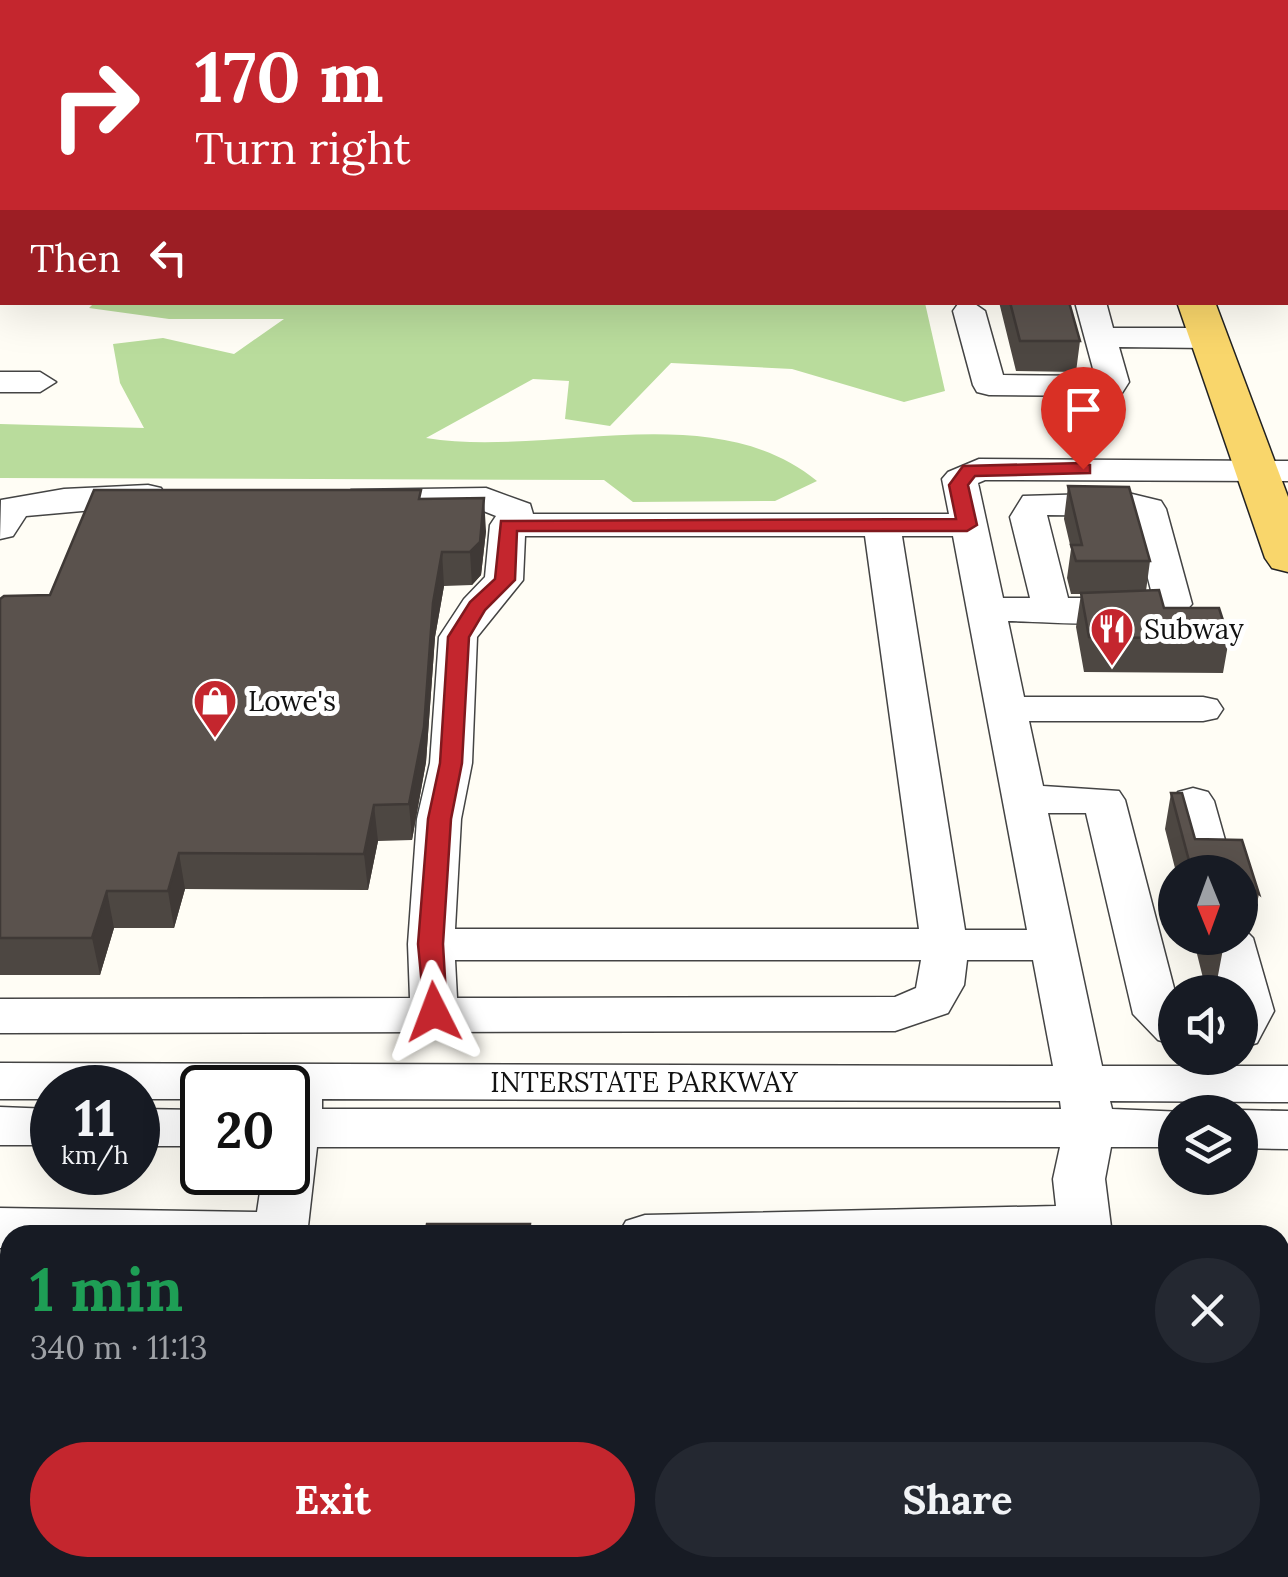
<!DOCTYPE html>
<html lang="en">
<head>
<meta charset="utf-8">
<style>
	:root { --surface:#171b24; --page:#242831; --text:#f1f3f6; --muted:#9ea1a6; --accent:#c4262e }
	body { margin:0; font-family:Lora,serif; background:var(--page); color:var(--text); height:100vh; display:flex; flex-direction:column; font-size:38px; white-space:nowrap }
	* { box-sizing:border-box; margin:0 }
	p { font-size:32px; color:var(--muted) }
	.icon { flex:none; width:55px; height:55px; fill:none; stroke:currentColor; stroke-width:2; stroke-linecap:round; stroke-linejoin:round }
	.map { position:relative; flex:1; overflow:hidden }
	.side { position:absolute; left:0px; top:1225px; width:1290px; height:352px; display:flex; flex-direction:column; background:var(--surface); border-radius:30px 30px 0 0; box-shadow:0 10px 40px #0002 }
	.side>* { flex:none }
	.guide { position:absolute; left:0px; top:0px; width:1290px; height:305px; box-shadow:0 10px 40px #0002; background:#c4262e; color:#fff; overflow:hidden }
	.needle { width:65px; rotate:179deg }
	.fabs { position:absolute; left:1158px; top:855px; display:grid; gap:20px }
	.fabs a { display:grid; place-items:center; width:100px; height:100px; border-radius:50%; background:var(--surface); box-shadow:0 10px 40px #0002; font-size:50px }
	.speed { position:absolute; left:30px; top:1065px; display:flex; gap:20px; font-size:50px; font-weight:700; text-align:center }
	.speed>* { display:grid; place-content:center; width:130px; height:130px; border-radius:50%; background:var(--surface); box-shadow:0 10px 40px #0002; line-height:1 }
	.speed small { font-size:25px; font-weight:400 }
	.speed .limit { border:5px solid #111; border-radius:15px; background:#fff; color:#111 }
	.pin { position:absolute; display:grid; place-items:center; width:85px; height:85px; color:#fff; margin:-102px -42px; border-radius:50% 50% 50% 0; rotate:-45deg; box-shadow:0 0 10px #0007 }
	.pin .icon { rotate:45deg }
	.me { position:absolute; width:110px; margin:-55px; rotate:357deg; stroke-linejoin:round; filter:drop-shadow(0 0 8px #0008) }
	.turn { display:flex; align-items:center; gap:35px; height:210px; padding:0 30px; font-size:45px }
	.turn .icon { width:130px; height:130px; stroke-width:2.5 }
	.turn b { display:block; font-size:70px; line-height:85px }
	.then { display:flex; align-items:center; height:95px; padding:0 30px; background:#0003; gap:20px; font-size:38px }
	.round { display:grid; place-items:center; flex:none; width:105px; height:105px; border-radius:52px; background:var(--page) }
	.overview { display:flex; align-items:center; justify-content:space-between; height:170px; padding:0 30px }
	h1 { font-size:60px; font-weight:700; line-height:75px; color:#1e9e55 }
	.primary-button { display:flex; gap:20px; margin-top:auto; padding:20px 30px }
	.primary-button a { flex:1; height:115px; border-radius:60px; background:var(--accent); color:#fff; font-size:40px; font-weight:700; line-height:115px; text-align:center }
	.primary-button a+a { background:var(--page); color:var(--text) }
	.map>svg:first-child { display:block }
	.forest { fill:#b9dc9c }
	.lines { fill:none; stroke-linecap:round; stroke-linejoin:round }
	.minor-casing { stroke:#444; stroke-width:3 }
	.major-casing { stroke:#222; stroke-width:3 }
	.minor { fill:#fff; fill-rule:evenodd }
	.major { fill:#f9d66b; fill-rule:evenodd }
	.wall { fill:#4d4742 }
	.shaded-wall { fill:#3f3936 }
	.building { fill:#5a524d; stroke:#3f3936; stroke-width:2.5 }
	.route { fill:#c4262e; stroke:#7f191e; stroke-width:2.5 }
	.labels { text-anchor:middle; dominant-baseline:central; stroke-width:10; stroke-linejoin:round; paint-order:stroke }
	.poi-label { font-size:28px; fill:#111; stroke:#fff; text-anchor:start }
	.street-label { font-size:28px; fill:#111; stroke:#fff }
</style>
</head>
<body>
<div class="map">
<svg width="1288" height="1577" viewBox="0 0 1288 1577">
	<rect width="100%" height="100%" fill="#fffdf5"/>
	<!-- forest -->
	<path class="forest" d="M 94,303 L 925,303 L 945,391 L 904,402 L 792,369 L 671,363 L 610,426 L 565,419 L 569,381 L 533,379 L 426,438 C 548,458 713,395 817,481 L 775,501 L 633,502 L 604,480 L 0,478 L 0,424 L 144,428 L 120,383 L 113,344 L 163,338 L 234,354 L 284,319 L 169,319 L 89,308 Z"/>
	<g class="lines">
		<defs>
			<path id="minor" d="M 1118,0 L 1142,0 L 1144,2 L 1120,2 Z
				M 2,104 L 2,122 L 0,123 L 0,105 Z
				M 0,164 L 2,164 L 2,180 L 0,180 Z
				M 0,226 L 2,226 L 2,244 L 0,244 Z
				M 972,302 L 985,311 L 1003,375 L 1095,376 L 1075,302 L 1106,302 L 1113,328 L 1208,328 L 1224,338 L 1208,348 L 1119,347 L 1129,382 L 1122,393 L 1110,396 L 989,395 L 977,392 L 973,385 L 953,311 L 958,304 Z
				M 0,372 L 40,372 L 56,382 L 40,392 L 0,392 Z
				M 979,459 L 1288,461 L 1288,481 L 985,480 L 978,483 L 1003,598 L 1030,598 L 1010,517 L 1023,496 L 1128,493 L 1161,501 L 1166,509 L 1192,604 C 1171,634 1046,621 1008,621 L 1024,697 L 1203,697 L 1217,700 L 1223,709 L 1217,718 L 1203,721 L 1029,721 L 1043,786 L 1119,791 L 1125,800 L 1175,992 L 1175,1045 L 1158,1040 L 1133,1014 L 1086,813 L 1048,813 L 1102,1066 L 1288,1066 L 1288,1102 L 1110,1101 L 1112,1109 L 1185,1112 L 1175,1112 L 1175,1147 L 1111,1147 L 1105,1179 L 1112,1235 L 618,1235 L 626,1221 L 645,1215 L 1056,1206 L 1053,1179 L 1060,1147 L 317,1147 L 307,1235 L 10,1235 L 10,1248 L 0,1248 L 0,1208 L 257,1212 L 263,1172 L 288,1172 L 288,1088 L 202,1088 L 202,1099 L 138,1099 L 138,1088 L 52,1088 L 52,1099 L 0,1099 L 0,1063 L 1053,1066 L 1033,960 L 967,960 L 964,985 L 948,1013 L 895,1031 L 0,1033 L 0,999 L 410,998 L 408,944 L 417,819 L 430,763 L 439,637 L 464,599 L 485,577 L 490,525 L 496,516 L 481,510 L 364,509 L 351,506 L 346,498 L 351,490 L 486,488 L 530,504 L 533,514 L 949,514 L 942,479 L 948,472 ZM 1047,515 L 1132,516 L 1153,598 L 1068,598 ZM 525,536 L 865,536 L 919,929 L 455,929 L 461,819 L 472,763 L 477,637 L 523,580 ZM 902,536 L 953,536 L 1027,930 L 965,930 ZM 455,960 L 921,960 L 916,988 L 895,997 L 457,998 ZM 322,1099 L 1060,1101 L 1061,1109 L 322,1109 Z
				M 148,485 L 161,488 L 166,496 L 161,504 L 26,516 L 13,536 L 0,539 L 1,500 L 64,489 Z
				M 1193,788 L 1208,792 L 1214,801 L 1234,872 L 1190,872 L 1172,801 L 1178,792 Z
				M 1240,925 L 1253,938 L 1274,1011 L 1257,1043 L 1240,1048 L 1240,992 L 1221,992 L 1207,938 L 1240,938 Z
				M 0,1107 L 52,1109 L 52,1145 L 0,1145 Z
				M 138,1109 L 202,1110 L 202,1146 L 138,1146 Z
				M 1240,1110 L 1288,1111 L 1288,1149 L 1240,1148 L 1240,1112 L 1233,1112 Z
				M 1280,1496 L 1288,1496 L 1288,1548 L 1280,1548 Z
				M 187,1568 L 249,1568 L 247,1577 L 185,1577 Z"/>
			<path id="major" d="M 1057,0 L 1087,0 L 1088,2 L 1059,2 Z
				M 0,72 L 2,72 L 2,90 L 0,90 Z
				M 1177,302 L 1215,302 L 1288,497 L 1288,572 L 1272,568 L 1265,558 Z"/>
		</defs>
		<!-- minor casing -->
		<use href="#minor" class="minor-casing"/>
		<!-- major casing -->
		<use href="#major" class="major-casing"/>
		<!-- minor -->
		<use href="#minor" class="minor"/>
		<!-- major -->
		<use href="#major" class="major"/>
	</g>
	<!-- wall -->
	<path class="wall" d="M 999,302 L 1069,302 L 1080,341 L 1076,372 L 1016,371 Z
		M 1068,486 L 1150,561 L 1146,591 L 1164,608 L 1229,639 L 1223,673 L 1084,672 L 1076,627 L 1081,594 L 1071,594 L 1067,578 L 1071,549 L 1064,519 Z
		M 422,499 L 486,531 L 481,575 L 472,585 L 444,586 L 435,637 L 426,762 L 412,840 L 378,841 L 368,890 L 185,889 L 174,928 L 114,928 L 100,975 L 0,975 L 0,599 L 50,595 Z
		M 1171,793 L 1182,793 L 1195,839 L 1242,840 L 1259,894 L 1251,931 L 1240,921 L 1240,872 L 1176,872 L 1165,829 Z
		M 1193,938 L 1220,938 L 1223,949 L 1216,986 L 1205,986 Z
		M 932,1568 L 1280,1568 L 1288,1577 L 931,1577 Z"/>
	<!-- shaded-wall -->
	<path class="shaded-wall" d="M 288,0 L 302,0 L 300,2 L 288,2 Z
		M 484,498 L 486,531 L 481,575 L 472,585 L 470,552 Z
		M 442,552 L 444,586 L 435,637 L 426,762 L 412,840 L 409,804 L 433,603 Z
		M 374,805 L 378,841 L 368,890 L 364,854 Z
		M 179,853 L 185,889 L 174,928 L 168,891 Z
		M 107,891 L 114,928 L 100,975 L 92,938 Z"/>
	<!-- building -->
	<path class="building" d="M 180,0 L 276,0 L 274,2 L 178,2 Z
		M 904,0 L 928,0 L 928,2 L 897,2 Z
		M 1010,302 L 1069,302 L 1080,341 L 1020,341 Z
		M 1068,486 L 1129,487 L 1150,561 L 1076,561 L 1071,545 L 1082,545 Z
		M 94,490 L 421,490 L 419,499 L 484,498 L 480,542 L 470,552 L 442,552 L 433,603 L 424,727 L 409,804 L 374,805 L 364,854 L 179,853 L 168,891 L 107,891 L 92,938 L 0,938 L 0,599 L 4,596 L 50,595 Z
		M 1159,590 L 1164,608 L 1219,608 L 1229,639 L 1089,637 L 1081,593 Z
		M 1171,793 L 1182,793 L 1195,839 L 1242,840 L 1259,894 L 1248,885 L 1244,898 L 1240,898 L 1240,872 L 1192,872 Z
		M 1210,938 L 1220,938 L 1223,949 L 1213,949 Z
		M 427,1224 L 530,1224 L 529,1235 L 425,1235 Z
		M 1280,1532 L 1288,1532 L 1288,1577 L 942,1577 L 941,1568 L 1280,1568 Z"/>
	<!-- route -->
	<path class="route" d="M 1083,463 L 1090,465 L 1090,473 L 975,476 L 968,485 L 977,525 L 967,531 L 517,531 L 515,580 L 485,610 L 469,637 L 462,763 L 451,819 L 447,882 L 443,944 L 447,1012 L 443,1018 L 425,1018 L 418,944 L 428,819 L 440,763 L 448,637 L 470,602 L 495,579 L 501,521 L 956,519 L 949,485 L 963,466 Z"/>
	<!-- icons -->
	<defs>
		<symbol id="restaurant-pin" viewBox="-11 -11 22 30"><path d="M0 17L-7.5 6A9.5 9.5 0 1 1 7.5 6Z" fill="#c4262e" stroke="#fff"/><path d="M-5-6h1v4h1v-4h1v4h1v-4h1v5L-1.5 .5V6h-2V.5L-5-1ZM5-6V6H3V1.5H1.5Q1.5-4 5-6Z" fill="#fff"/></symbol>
		<symbol id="shop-pin" viewBox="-11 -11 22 30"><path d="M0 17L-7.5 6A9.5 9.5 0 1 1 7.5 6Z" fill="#c4262e" stroke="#fff"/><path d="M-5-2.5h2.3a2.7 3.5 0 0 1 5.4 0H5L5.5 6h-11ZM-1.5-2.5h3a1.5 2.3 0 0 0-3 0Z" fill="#fff"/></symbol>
	</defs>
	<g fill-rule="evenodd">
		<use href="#restaurant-pin" x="1087" y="604" width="50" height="68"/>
		<use href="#shop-pin" x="190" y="676" width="50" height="68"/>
	</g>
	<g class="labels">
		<!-- poi labels -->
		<g class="poi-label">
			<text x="1144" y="629">Subway</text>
			<text x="248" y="701">Lowe's</text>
		</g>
		<!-- street labels -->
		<g class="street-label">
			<text x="644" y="1082">INTERSTATE PARKWAY</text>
		</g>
	</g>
</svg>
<div class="fabs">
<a><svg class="needle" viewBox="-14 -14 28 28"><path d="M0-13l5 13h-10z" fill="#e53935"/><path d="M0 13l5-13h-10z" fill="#9ea1a6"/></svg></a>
<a><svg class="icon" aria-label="sound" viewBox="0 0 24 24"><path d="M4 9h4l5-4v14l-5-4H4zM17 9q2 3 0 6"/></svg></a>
<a><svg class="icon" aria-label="layers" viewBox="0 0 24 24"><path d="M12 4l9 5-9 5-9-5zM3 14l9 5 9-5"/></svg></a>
</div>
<div class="speed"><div>11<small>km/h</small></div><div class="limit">20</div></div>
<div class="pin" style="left:1083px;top:469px;background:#d93025"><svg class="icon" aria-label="arrive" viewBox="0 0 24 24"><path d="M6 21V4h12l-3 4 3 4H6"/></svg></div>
<svg class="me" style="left:434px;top:1012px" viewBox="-20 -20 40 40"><path d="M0-17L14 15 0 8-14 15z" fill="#c4262e" stroke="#fff" stroke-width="4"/></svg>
<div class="guide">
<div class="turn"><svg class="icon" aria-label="right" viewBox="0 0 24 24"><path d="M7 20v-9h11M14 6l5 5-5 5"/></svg><div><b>170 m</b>Turn right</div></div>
<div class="then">Then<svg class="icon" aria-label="left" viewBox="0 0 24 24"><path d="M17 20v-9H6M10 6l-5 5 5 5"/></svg></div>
</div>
<section class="side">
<div class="overview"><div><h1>1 min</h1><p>340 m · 11:13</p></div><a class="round"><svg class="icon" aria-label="close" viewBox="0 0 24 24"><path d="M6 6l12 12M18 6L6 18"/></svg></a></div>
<div class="primary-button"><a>Exit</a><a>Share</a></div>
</section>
</div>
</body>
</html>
